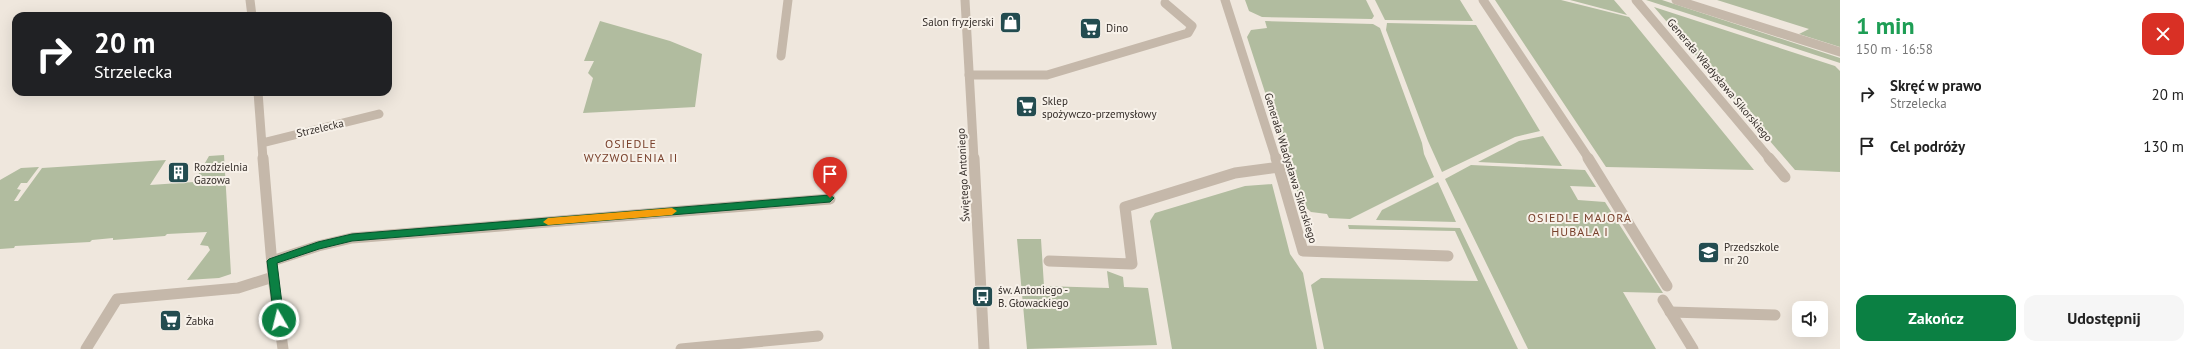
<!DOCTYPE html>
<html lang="pl">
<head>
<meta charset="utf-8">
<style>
	:root { --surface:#fff; --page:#f6f6f6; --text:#222; --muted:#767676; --accent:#0b8043 }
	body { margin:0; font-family:"PT Sans",sans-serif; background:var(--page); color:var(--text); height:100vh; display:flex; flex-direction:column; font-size:15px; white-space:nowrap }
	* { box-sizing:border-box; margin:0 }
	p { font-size:13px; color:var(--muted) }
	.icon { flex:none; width:22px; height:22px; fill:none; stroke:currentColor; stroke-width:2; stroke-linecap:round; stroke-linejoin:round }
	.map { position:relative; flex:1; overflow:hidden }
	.panel { display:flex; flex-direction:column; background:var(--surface); width:360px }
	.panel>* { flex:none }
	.top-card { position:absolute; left:12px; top:12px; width:380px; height:84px; border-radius:12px; box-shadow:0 4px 16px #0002; background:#202124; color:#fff; overflow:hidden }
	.fabs { position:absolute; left:1792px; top:301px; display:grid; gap:8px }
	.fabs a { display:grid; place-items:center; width:36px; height:36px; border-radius:8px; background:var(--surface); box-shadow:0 4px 16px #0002; font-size:20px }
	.pin { position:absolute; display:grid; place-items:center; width:34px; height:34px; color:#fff; margin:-41px -17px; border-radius:50% 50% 50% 0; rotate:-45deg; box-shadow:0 0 4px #0007 }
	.pin .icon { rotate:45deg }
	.me { position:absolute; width:44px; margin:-22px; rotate:352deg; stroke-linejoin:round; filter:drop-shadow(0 0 3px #0008) }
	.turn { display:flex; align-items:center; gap:14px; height:84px; padding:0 16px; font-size:18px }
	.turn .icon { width:52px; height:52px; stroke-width:2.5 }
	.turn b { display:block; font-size:28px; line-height:34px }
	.round { display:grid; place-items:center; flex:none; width:42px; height:42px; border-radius:12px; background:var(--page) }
	.head { display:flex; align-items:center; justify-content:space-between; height:68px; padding:0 16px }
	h1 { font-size:24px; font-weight:600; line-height:30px; color:#1e9e55 }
	.action { display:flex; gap:8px; margin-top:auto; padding:8px 16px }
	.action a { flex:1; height:46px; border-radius:12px; background:var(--accent); color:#fff; font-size:16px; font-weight:600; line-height:46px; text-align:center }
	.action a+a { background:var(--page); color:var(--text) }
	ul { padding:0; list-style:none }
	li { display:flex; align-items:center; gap:12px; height:52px; padding:0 16px }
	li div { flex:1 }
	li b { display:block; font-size:15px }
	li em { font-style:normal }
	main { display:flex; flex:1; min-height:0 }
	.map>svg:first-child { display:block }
	.green { fill:#b1bc9f }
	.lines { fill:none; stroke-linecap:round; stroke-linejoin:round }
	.service-far1 { stroke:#c5b8aa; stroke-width:9 }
	.service { stroke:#c5b8aa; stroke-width:11 }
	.minor-far1 { stroke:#c5b8aa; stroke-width:9 }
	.minor { stroke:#c5b8aa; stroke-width:11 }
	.tertiary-far1 { stroke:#c5b8aa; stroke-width:9 }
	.tertiary { stroke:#c5b8aa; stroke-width:11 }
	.route { fill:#0b8043; stroke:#07532c }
	.slow { fill:#f59e0b }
	.labels { text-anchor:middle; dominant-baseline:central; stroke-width:4; stroke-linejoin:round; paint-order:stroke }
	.poi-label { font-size:11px; fill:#342d29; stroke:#f7f1e9; text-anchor:start }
	.street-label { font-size:11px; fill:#342d29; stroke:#f7f1e9 }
	.neighbourhood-label { font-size:12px; letter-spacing:1px; fill:#79412c; stroke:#f7f1e9 }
</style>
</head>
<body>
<main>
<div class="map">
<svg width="1840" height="349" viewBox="0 0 1840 349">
	<rect width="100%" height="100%" fill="#efe7dd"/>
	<!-- green -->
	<path class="green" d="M 1245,0 L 1366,0 L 1374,16 L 1372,19 L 1262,17 L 1249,11 Z
		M 1375,0 L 1460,0 L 1473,21 L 1385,20 Z
		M 1495,0 L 1561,0 L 1629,17 L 1754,170 L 1606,167 Z
		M 1570,0 L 1614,0 L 1627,15 Z
		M 1646,0 L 1662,0 L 1840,58 L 1840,63 Z
		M 1717,0 L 1840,0 L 1840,47 L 1799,34 L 1809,29 Z
		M 1654,7 L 1835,66 L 1840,71 L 1840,172 L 1795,170 Z
		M 600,21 L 670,41 L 702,54 L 695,107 L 583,113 L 593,78 L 588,73 L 594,61 L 584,61 Z
		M 1265,21 L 1373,24 L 1380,28 L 1422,143 L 1424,154 L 1434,177 L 1350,219 L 1329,218 L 1327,214 L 1311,212 L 1301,203 L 1247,37 L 1251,30 L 1267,28 Z
		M 1387,23 L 1476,25 L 1540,131 L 1515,137 L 1442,172 L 1428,141 L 1386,30 Z
		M 1543,136 L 1562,166 L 1478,162 L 1519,141 Z
		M 224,155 L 231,274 L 219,278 L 187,280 L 210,250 L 208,246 L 200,245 L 207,232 L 167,234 L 165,236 L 113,240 L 113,238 L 92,240 L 90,242 L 15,246 L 14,248 L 0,249 L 0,180 L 21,168 L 39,167 L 27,183 L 21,183 L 17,189 L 21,190 L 14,201 L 18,201 L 42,168 L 166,160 L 150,185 L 194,182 L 209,156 Z
		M 1471,165 L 1585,170 L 1596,187 L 1570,186 L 1578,200 L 1605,202 L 1663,293 L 1623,292 L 1656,349 L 1528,349 L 1445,179 Z
		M 1438,182 L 1456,222 L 1376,220 L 1382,210 Z
		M 1272,184 L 1290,254 L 1303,273 L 1317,349 L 1172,349 L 1150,221 L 1155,213 L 1245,186 Z
		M 1348,225 L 1460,228 L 1518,349 L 1324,349 L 1311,285 L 1321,278 L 1478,281 L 1455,231 L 1349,229 Z
		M 1017,239 L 1041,239 L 1044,286 L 1109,288 L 1107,271 L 1123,277 L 1124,287 L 1148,288 L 1157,345 L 1027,349 Z"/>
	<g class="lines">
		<!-- service-far1 -->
		<path class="service-far1" d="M 969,75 L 1047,75 L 1188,33 L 1192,26 L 1165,3"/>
		<!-- service -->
		<path class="service" d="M 1670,312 L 1775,315"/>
		<!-- minor-far1 -->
		<path class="minor-far1" d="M 250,0 L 252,16
			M 1225,0 L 1276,159
			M 1483,0 L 1589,159
			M 1636,0 L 1770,159
			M 1676,0 L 1840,52
			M 781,56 L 788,0
			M 258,92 L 263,159
			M 262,143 L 379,114"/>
		<!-- minor -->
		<path class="minor" d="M 263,158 L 273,277 L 283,349
			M 1276,158 L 1303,251 L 1448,256
			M 1588,158 L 1667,286
			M 1769,158 L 1785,177
			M 272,261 L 318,246 L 352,238 L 830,199
			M 1049,261 L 1132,264 L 1125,207 L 1235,173 L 1279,167
			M 1663,300 L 1693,349
			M 86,349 L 117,299 L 238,288 L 273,277
			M 681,349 L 818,336"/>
		<!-- tertiary-far1 -->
		<path class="tertiary-far1" d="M 965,0 L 974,159"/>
		<!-- tertiary -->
		<path class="tertiary" d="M 974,158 L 984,349"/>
	</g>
	<!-- route -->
	<path class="route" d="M 830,195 L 834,198 L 830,202 L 352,241 L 319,249 L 277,263 L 284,320 L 279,324 L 274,320 L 267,261 L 269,259 L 318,242 L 352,234 Z"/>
	<!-- slow -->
	<path class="slow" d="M 672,208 L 677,211 L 672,215 L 548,225 L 543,222 L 548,218 Z"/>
	<!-- icons -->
	<defs>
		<symbol id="shop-square" viewBox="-11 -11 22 22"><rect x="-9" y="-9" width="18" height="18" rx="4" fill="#234c50" stroke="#f7f1e9"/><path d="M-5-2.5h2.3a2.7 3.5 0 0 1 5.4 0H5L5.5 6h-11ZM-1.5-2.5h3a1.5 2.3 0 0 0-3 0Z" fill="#fff"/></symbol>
		<symbol id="supermarket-square" viewBox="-11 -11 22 22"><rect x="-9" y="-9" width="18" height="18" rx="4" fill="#234c50" stroke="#f7f1e9"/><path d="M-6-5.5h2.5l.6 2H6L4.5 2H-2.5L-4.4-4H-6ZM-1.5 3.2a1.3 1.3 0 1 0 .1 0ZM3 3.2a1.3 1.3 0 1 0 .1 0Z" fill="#fff"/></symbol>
		<symbol id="building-square" viewBox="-11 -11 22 22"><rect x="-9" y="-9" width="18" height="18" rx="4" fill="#234c50" stroke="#f7f1e9"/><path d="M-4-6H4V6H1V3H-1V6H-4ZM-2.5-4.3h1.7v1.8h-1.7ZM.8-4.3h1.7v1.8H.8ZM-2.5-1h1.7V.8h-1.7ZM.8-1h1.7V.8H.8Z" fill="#fff"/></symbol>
		<symbol id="school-square" viewBox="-11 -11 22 22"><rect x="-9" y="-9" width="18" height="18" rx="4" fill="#234c50" stroke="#f7f1e9"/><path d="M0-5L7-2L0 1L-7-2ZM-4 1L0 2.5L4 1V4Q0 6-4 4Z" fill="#fff"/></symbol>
		<symbol id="bus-square" viewBox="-11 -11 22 22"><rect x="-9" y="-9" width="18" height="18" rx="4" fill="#234c50" stroke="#f7f1e9"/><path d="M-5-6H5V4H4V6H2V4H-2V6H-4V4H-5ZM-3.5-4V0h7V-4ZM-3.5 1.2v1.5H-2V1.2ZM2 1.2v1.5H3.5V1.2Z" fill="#fff"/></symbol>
	</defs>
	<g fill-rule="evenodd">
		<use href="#shop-square" x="998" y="10" width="25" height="25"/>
		<use href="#supermarket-square" x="1078" y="16" width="25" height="25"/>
		<use href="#supermarket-square" x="1014" y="94" width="25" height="25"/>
		<use href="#building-square" x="166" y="160" width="25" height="25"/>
		<use href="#school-square" x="1696" y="240" width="25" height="25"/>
		<use href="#bus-square" x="970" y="284" width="25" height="25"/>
		<use href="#supermarket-square" x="158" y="308" width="25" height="25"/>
	</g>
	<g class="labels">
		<!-- poi labels -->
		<g class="poi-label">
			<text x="994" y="22" text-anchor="end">Salon fryzjerski</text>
			<text x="1106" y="28">Dino</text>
			<text x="1042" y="101">Sklep<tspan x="1042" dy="13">spożywczo-przemysłowy</tspan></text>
			<text x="194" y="167">Rozdzielnia<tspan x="194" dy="13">Gazowa</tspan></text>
			<text x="1724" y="247">Przedszkole<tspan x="1724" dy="13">nr 20</tspan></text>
			<text x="998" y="290">św. Antoniego -<tspan x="998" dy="13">B. Głowackiego</tspan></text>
			<text x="186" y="321">Żabka</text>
		</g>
		<!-- street labels -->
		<g class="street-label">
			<text transform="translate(1720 80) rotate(50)">Generała Władysława Sikorskiego</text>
			<text transform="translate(320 128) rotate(-13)">Strzelecka</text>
			<text transform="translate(1291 168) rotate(73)">Generała Władysława Sikorskiego</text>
			<text transform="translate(963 175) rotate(-93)">Świętego Antoniego</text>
		</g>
		<!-- neighbourhood labels -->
		<g class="neighbourhood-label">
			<text x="631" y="143">OSIEDLE<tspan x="631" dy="14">WYZWOLENIA II</tspan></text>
			<text x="1580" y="217">OSIEDLE MAJORA<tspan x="1580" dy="14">HUBALA I</tspan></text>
		</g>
	</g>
</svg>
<div class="fabs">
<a><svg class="icon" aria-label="sound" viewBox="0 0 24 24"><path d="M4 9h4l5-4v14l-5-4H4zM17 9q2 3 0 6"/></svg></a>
</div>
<div class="pin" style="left:830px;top:198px;background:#d93025"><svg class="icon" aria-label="arrive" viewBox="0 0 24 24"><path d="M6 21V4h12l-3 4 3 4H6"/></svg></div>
<svg class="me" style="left:279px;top:320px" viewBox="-20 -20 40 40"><circle r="17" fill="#0b8043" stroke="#fff" stroke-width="3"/><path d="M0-11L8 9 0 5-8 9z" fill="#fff"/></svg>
<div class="top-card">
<div class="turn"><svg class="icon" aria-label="right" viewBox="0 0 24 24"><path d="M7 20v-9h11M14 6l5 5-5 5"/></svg><div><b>20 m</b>Strzelecka</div></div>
</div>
</div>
<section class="panel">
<div class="head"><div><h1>1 min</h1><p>150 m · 16:58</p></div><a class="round" style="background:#d93025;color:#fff"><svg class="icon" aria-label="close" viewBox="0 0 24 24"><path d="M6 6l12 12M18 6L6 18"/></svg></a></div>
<ul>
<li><svg class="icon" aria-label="right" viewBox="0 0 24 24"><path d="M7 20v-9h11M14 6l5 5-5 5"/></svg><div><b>Skręć w prawo</b><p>Strzelecka</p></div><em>20 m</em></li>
<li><svg class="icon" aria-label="arrive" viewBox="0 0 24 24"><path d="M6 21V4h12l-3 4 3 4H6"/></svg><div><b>Cel podróży</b></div><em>130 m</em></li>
</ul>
<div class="action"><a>Zakończ</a><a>Udostępnij</a></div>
</section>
</main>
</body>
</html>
